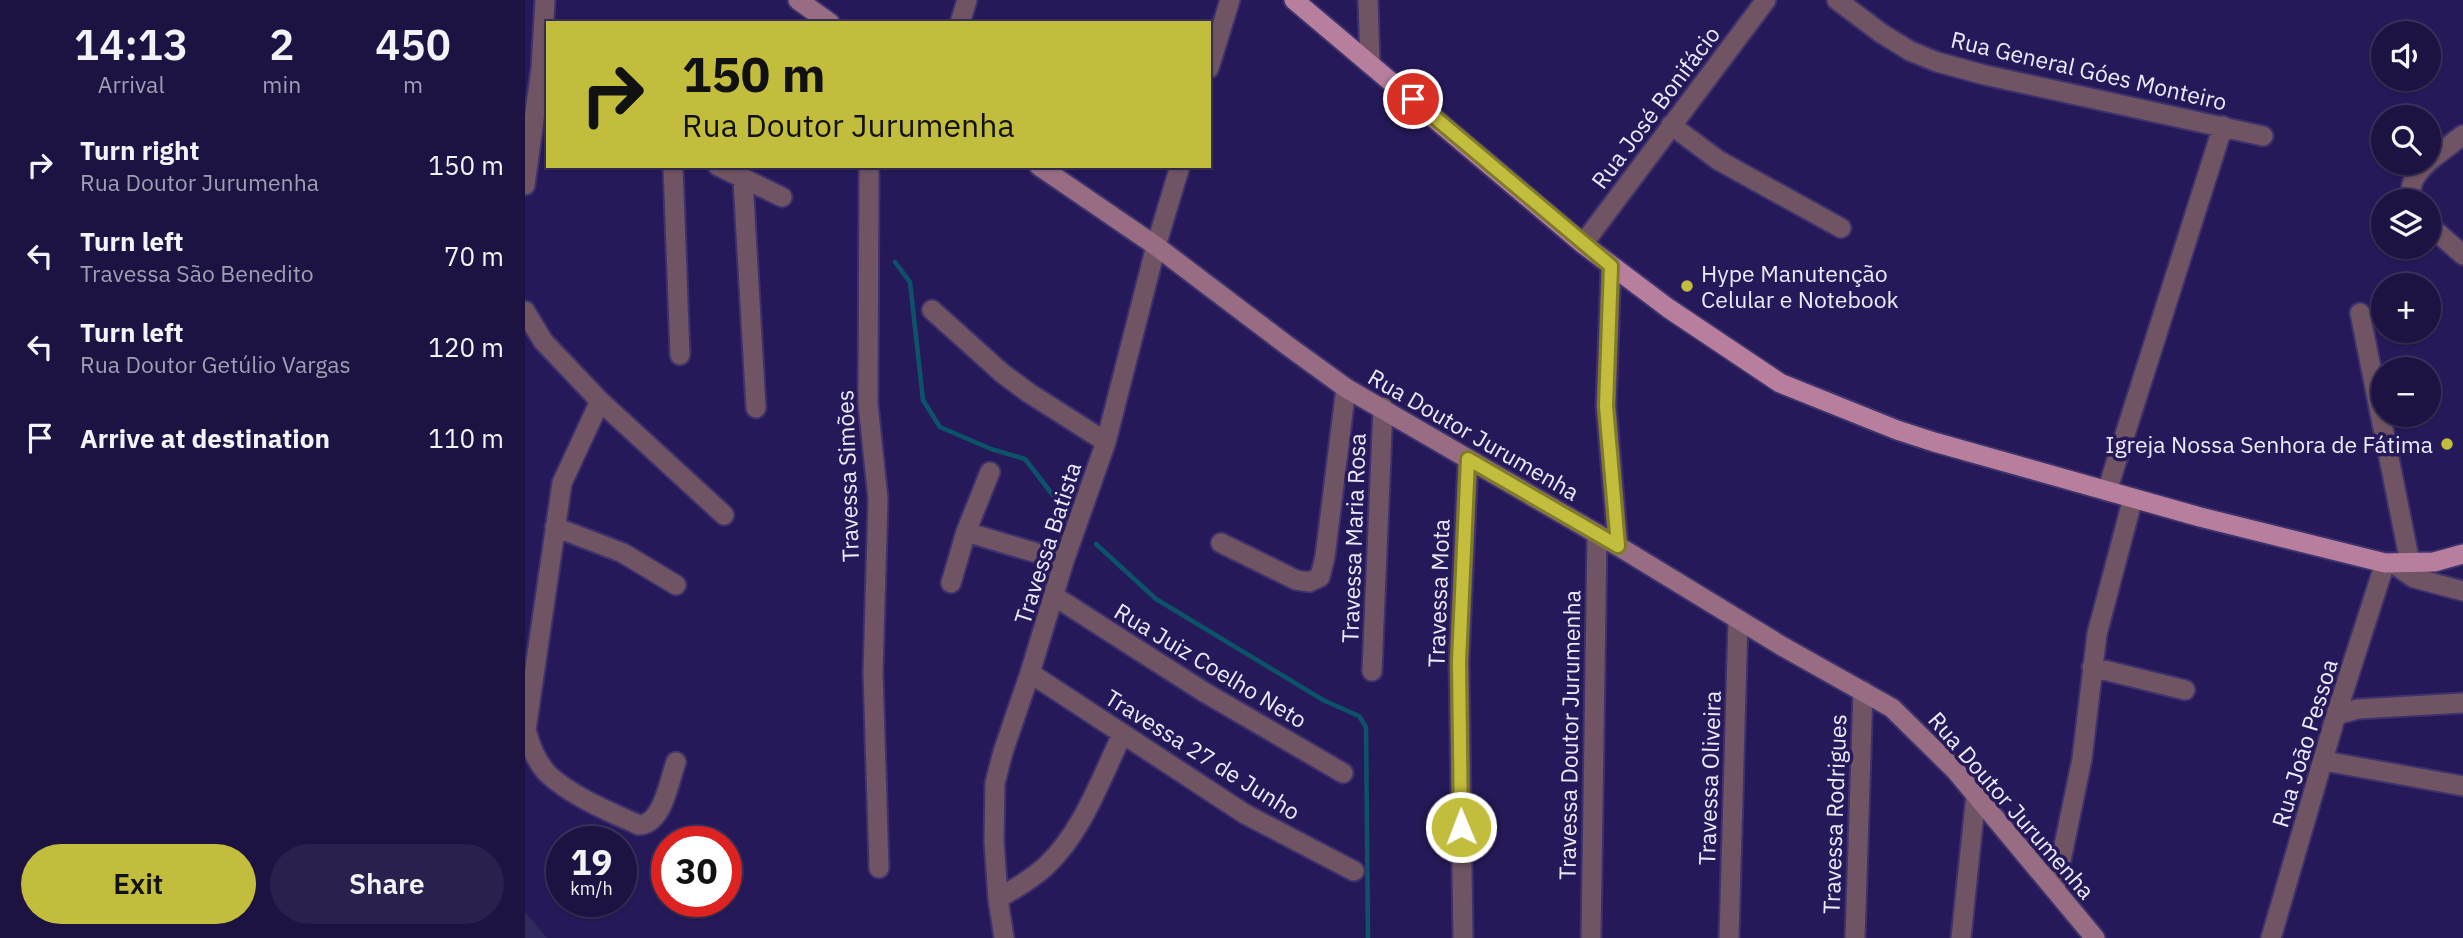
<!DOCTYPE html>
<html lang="en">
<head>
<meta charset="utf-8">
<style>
	:root { --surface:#1c1343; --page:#29204e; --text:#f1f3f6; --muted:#a09eb2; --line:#3a325c; --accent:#c3bd3e }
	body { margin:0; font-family:"IBM Plex Sans",sans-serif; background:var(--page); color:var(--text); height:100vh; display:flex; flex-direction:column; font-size:26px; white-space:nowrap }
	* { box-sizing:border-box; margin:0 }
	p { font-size:23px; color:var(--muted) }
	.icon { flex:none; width:38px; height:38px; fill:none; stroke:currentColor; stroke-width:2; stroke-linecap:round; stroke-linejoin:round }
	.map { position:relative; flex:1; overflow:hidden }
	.side { display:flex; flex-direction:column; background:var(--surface); width:525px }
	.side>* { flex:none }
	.top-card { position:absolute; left:21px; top:21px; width:665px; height:147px; border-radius:0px; box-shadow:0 2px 5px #0004,0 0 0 2px var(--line); background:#c3bd3e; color:#111; overflow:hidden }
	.tools { position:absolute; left:1846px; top:21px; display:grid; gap:14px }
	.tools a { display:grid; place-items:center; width:70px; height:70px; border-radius:50%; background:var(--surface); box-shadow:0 2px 5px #0004,0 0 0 2px var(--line); font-size:35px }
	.speed { position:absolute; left:21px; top:826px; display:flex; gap:14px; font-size:35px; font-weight:700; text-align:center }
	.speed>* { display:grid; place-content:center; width:91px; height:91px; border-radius:50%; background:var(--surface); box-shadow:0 2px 5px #0004,0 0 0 2px var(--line); line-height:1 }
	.speed small { font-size:18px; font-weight:400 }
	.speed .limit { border:10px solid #d22; background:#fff; color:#111 }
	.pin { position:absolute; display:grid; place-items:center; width:60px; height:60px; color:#fff; margin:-30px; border:4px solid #fff; border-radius:50%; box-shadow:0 2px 7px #0007 }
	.me { position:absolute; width:77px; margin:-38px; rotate:359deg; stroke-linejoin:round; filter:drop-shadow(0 0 5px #0008) }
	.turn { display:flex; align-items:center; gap:24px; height:147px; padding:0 21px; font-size:32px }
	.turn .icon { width:91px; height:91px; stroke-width:2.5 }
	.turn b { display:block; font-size:49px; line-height:60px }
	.eta { display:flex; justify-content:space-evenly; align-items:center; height:119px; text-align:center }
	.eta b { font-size:42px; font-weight:600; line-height:49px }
	.cta { display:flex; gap:14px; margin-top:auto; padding:14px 21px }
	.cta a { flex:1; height:80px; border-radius:42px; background:var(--accent); color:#111; font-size:28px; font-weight:600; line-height:80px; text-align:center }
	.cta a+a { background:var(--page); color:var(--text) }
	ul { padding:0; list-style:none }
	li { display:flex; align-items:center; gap:21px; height:91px; padding:0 21px }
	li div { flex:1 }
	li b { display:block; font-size:26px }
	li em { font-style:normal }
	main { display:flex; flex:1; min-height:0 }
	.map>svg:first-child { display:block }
	.green { fill:#312a60 }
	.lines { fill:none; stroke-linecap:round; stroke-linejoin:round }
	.stream { stroke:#0c536a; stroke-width:4.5 }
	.minor-casing { stroke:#3e326c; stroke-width:23 }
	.secondary-casing { stroke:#3e326c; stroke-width:23 }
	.primary-casing { stroke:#3e326c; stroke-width:23 }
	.minor { stroke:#705463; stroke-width:19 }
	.secondary { stroke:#986d84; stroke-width:19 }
	.primary { stroke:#b77f9d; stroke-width:19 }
	.route-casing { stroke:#7f7b28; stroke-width:18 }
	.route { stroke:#c3bd3e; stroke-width:12 }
	.poi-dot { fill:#c3bd3e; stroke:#261959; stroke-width:2.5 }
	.labels { text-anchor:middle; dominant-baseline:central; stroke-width:7; stroke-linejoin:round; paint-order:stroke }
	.street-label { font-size:23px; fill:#ebebfb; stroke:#261959 }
	.poi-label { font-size:23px; fill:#ebebfb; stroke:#261959; text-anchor:start }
</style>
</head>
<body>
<main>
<section class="side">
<div class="eta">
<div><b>14:13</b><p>Arrival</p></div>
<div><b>2</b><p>min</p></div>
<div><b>450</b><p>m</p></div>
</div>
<ul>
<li><svg class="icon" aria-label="right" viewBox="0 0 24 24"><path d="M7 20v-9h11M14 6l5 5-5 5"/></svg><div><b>Turn right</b><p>Rua Doutor Jurumenha</p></div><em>150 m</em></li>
<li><svg class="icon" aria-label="left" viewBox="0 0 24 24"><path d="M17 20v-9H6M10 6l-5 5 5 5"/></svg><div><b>Turn left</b><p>Travessa São Benedito</p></div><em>70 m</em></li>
<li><svg class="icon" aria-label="left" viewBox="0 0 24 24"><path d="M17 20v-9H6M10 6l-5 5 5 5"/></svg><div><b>Turn left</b><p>Rua Doutor Getúlio Vargas</p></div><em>120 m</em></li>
<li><svg class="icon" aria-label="arrive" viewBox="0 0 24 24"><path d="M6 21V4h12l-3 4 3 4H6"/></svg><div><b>Arrive at destination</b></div><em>110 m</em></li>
</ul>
<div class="cta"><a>Exit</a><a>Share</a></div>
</section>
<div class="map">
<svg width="1938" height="938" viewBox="0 0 1938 938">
	<rect width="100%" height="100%" fill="#261959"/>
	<!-- green -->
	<path class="green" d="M 0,912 L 22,938 L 0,938 Z"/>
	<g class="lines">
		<!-- stream -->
		<path class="stream" d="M 370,262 L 385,282 L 398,400 L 415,427 L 466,449 L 500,459 L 531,499
			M 571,544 L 631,599 L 798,700 L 834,716 L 841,727 L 843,938"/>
		<defs>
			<path id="minor" d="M 843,0 L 845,63
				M 1312,0 L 1356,33 L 1385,51 L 1412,62 L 1460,75 L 1738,136
				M 435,23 L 442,0
				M 684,68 L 705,0
				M 1146,125 L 1193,160 L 1316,228
				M 1904,161 L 1938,135
				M 148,166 L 155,355
				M 193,166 L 257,197
				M 344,166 L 343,404 L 353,499 L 348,673 L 354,868
				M 218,180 L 231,408
				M 0,185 L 16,69 L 20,0
				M 1888,201 C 1882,185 1891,174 1902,163
				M 1904,225 L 1938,255
				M 1058,244 L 1241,0
				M 1086,266 L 1081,406 L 1093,546
				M 407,310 L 477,373 L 504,393 L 581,442
				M 0,311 L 18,341 L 75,401 L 199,515
				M 1835,313 L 1885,563
				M 75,401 L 37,483 L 1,730 C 5,745 11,762 23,774 C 46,796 85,812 114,825 C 138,824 144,781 151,762
				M 1582,491 L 1698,126
				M 30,527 L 98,553 L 151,585
				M 441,532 L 539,561
				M 696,543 L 771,580 L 784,582 L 795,577 L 800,557 L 821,388
				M 1869,564 L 1889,578 L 1938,591
				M 426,583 L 441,532 L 465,472
				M 529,596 L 679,692 L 818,773
				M 1567,667 L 1660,690
				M 847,671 L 858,407
				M 505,673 L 720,814 L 829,871
				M 1811,715 L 1833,709 L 1938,703
				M 1799,761 L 1938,786
				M 1530,889 L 1557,759 L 1572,634 L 1608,498
				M 473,899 C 490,888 508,879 522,865 C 558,831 576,778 597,735
				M 479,938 L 473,899 L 469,841 L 470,783 L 478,752 L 505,673 L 539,561 L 581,442 L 631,246 L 655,166
				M 938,938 L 934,661 L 943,459
				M 1066,938 L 1072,534
				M 1204,938 L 1213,620
				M 1330,938 L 1338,691
				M 1436,938 L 1451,795
				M 1746,938 L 1811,715 L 1860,563"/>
			<path id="secondary" d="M 273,0 L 305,23
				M 514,166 L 631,246 L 763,346 L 821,388 L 1093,546 L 1255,645 L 1367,708 L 1430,770 L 1570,938"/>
			<path id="primary" d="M 769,0 L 1058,244 L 1143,308 L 1255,383 L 1372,430 L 1409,442 L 1675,517 L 1860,563 L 1909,562 L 1938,554"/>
		</defs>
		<!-- minor casing -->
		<use href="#minor" class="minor-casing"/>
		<!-- secondary casing -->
		<use href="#secondary" class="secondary-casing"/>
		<!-- primary casing -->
		<use href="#primary" class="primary-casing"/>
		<!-- minor -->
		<use href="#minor" class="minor"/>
		<!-- secondary -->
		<use href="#secondary" class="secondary"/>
		<!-- primary -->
		<use href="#primary" class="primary"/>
	</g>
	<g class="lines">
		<defs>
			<path id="route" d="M 888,99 L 1086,266 L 1081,406 L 1093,546 L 943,459 L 934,661 L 936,827"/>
		</defs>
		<!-- route casing -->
		<use href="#route" class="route-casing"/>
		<!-- route -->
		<use href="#route" class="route"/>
	</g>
	<!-- markers -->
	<g class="poi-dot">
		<circle cx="1162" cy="286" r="7"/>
		<circle cx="1922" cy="444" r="7"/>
	</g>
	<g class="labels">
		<!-- street labels -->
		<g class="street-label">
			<text transform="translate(1564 70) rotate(13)">Rua General Góes Monteiro</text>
			<text transform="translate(1130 107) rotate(-53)">Rua José Bonifácio</text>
			<text transform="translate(949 434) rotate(30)">Rua Doutor Jurumenha</text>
			<text transform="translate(322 476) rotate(-92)">Travessa Simões</text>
			<text transform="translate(828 538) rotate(-88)">Travessa Maria Rosa</text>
			<text transform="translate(522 543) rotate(-72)">Travessa Batista</text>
			<text transform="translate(913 593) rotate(-88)">Travessa Mota</text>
			<text transform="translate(686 665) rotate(31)">Rua Juiz Coelho Neto</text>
			<text transform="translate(1044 735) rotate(-89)">Travessa Doutor Jurumenha</text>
			<text transform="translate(1779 743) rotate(-73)">Rua João Pessoa</text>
			<text transform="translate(678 754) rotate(32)">Travessa 27 de Junho</text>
			<text transform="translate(1184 778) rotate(-88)">Travessa Oliveira</text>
			<text transform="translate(1487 805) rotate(49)">Rua Doutor Jurumenha</text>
			<text transform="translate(1309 814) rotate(-88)">Travessa Rodrigues</text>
		</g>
		<!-- poi labels -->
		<g class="poi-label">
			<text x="1176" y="273">Hype Manutenção<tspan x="1176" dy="26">Celular e Notebook</tspan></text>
			<text x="1908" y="444" text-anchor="end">Igreja Nossa Senhora de Fátima</text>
		</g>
	</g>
</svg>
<div class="tools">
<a><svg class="icon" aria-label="sound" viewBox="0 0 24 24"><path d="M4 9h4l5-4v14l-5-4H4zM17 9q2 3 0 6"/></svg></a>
<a><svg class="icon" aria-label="search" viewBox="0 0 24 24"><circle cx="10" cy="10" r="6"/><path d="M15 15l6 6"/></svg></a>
<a><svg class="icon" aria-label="layers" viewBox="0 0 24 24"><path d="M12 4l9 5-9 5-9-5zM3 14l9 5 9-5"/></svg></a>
<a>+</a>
<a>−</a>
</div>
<div class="speed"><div>19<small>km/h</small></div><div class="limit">30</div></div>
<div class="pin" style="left:888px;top:99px;background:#d93025"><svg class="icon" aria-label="arrive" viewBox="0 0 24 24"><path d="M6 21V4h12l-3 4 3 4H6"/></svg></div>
<svg class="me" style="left:936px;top:827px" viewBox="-20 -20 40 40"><circle r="17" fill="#c3bd3e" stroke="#fff" stroke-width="3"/><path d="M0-11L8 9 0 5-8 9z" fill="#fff"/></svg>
<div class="top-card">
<div class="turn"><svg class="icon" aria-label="right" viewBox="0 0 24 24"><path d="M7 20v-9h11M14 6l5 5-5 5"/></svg><div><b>150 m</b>Rua Doutor Jurumenha</div></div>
</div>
</div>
</main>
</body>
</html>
